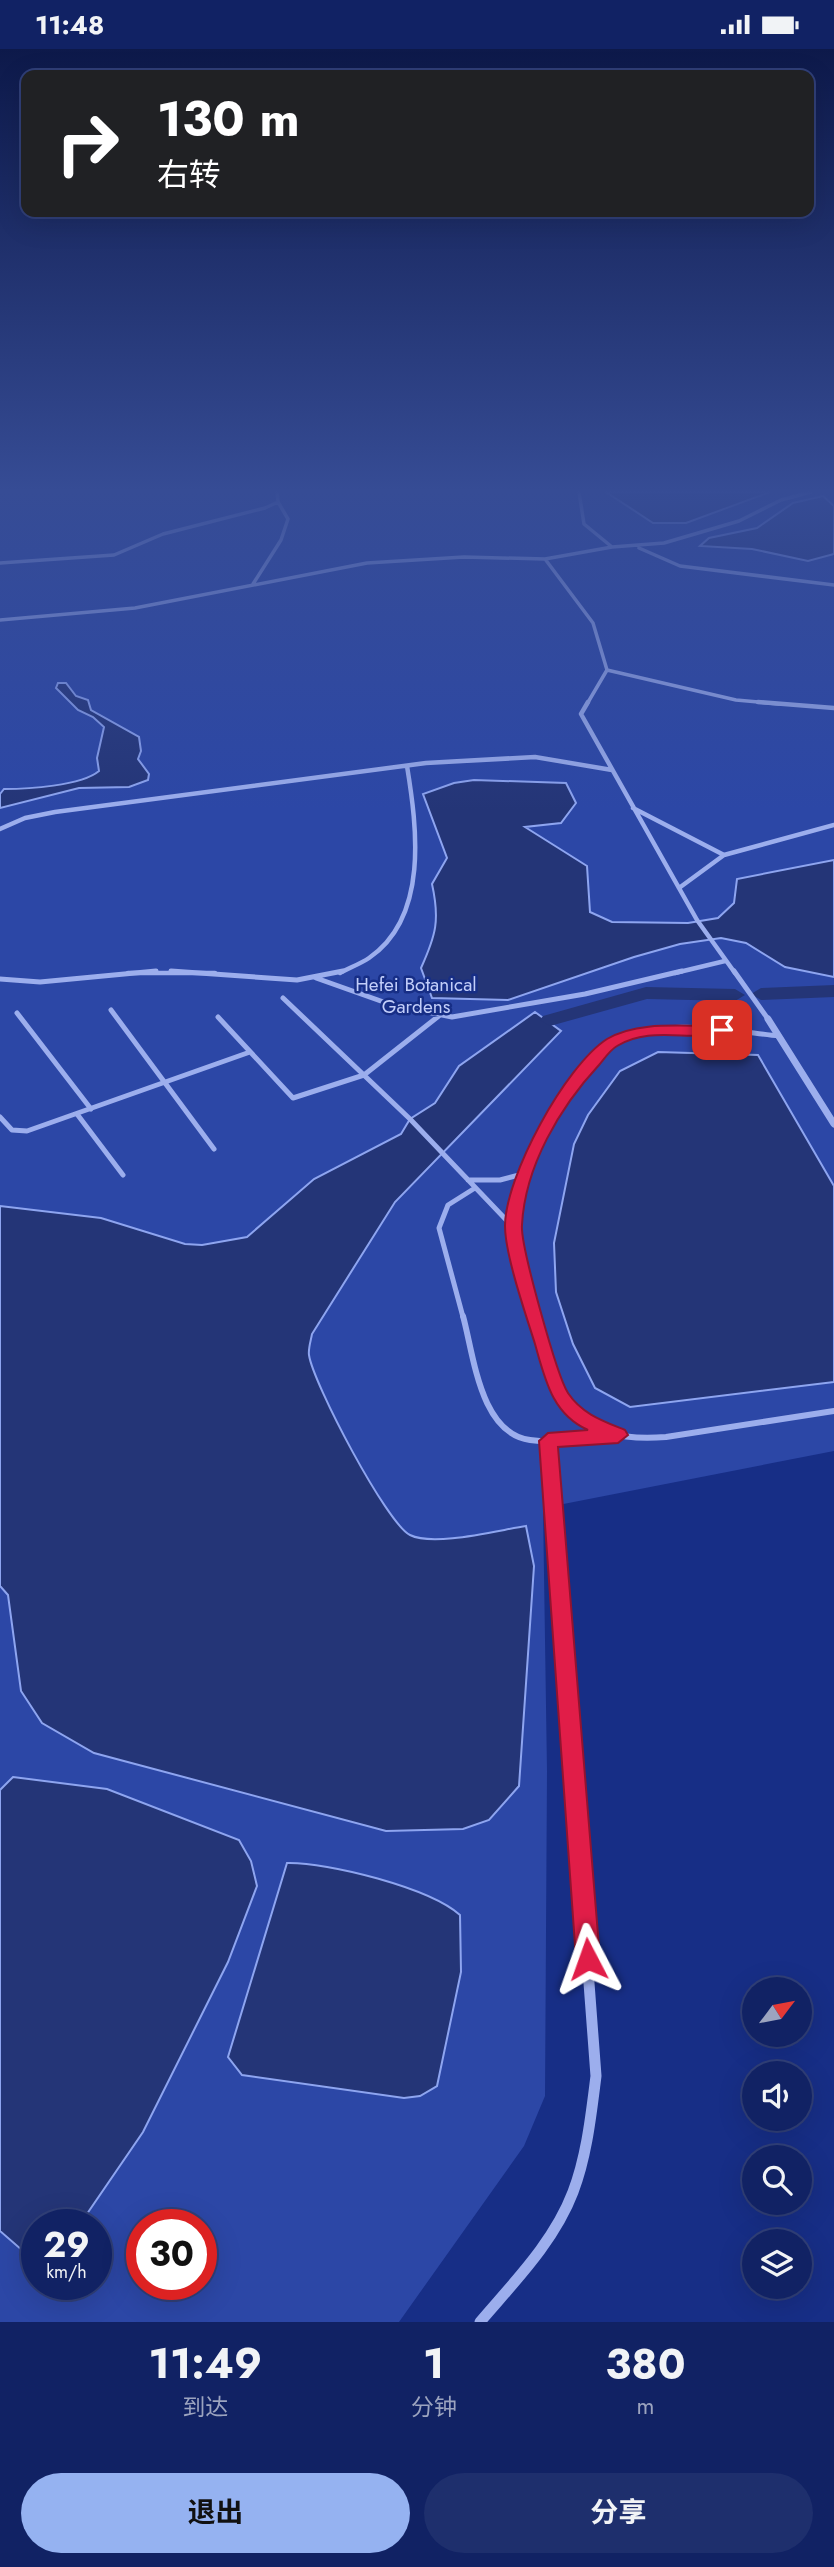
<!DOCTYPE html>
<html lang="zh">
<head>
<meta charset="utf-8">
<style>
	:root { --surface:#112264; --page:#1e2f6d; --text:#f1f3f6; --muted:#9ca4bf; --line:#303f78; --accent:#95b2f1 }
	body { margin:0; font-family:Jost,"Noto Sans SC",sans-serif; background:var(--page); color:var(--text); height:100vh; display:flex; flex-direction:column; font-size:26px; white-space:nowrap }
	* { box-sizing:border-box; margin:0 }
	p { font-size:23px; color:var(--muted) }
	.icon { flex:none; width:38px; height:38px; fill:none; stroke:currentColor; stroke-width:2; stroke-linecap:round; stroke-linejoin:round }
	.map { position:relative; height:2273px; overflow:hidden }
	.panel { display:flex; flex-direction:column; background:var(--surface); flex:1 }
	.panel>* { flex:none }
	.guide { position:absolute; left:21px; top:21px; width:793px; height:147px; border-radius:14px; box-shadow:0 7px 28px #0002,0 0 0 2px var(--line); background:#202124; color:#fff; overflow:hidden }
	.needle { width:46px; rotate:58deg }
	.controls { position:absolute; left:742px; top:1928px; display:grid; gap:14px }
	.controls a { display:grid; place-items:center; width:70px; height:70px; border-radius:50%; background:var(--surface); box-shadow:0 7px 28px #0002,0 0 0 2px var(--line); font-size:35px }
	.speed { position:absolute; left:21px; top:2160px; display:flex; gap:14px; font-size:35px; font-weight:700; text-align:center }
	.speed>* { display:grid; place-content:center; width:91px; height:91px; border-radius:50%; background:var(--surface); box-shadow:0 7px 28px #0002,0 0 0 2px var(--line); line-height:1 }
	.speed small { font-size:18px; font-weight:400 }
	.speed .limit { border:10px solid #d22; background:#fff; color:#111 }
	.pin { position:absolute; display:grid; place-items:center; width:60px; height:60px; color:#fff; margin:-30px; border-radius:14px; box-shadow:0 4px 10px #0006 }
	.me { position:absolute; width:77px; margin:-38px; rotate:356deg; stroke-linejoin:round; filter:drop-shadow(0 0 5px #0008) }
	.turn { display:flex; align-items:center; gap:24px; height:147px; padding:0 21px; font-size:32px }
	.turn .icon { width:91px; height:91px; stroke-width:2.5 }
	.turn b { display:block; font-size:49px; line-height:60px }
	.eta { display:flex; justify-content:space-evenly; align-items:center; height:119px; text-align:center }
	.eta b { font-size:42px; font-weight:700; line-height:49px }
	.primary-button { display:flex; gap:14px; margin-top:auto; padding:14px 21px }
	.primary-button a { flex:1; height:80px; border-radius:42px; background:var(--accent); color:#111; font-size:28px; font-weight:700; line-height:80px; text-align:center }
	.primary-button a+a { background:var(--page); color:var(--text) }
	.status { display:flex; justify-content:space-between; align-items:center; height:49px; padding:0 35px; background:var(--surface); direction:ltr }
	.status svg { height:19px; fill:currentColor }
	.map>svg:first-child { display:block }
	.green { fill:#2c47a6; fill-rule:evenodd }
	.water { fill:#243577; stroke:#8ea5f0; stroke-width:2 }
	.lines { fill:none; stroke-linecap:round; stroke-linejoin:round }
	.canal { fill:#243577; fill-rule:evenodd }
	.lane-far3 { stroke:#9caeed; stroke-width:3.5 }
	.lane-far2 { stroke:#9caeed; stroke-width:4.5 }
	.lane-far1 { stroke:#9caeed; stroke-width:5 }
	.lane { stroke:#9caeed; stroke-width:6 }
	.street-far2 { stroke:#9caeed; stroke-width:7 }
	.street-far1 { stroke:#9caeed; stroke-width:9 }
	.street { stroke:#9caeed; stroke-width:11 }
	.route { fill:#e11d48; stroke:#92132f; stroke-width:2 }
	.labels { text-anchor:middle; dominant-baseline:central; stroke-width:5; stroke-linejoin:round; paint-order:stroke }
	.park-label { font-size:19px; fill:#c2cefa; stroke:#172e86 }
</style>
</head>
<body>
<div class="status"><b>11:48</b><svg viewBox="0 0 49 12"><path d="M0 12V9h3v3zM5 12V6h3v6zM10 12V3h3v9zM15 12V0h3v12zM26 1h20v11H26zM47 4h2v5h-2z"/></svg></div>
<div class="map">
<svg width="834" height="2273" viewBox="0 0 834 2273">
	<rect width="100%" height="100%" fill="#172e86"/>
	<!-- green -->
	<path class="green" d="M 0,443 L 834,443 L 834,1402 L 543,1459 L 547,1722 L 545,2047 L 524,2097 L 399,2273 L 0,2273 ZM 37,2175 L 96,2175 L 96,2235 L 37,2235 ZM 142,2175 L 201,2175 L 201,2235 L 142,2235 Z"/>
	<!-- water -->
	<path class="water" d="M 606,443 L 770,443 L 686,474 L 653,474 Z
		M 823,447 L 834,457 L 834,505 L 808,512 L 752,500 L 700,497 L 709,489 L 757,479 L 793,454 Z
		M 58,634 L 66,634 L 76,647 L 88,651 L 91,661 L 139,688 L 141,702 L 138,710 L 149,725 L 148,731 L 129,738 L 79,739 L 0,759 L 0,745 L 4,740 C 27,740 81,737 99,722 L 97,709 L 104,678 L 93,668 L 78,661 L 56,639 Z
		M 474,731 L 566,734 L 576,754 L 561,774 L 525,778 L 587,817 L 590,863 L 612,873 L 688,874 L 718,869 L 734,854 L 737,830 L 834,811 L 834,928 L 785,918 L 746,894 L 721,889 L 680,895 L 634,908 L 508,951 L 432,949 L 421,919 C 436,886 440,871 432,835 L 447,809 L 423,745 L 454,734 Z
		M 535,963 L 561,982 L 395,1153 L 312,1285 C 311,1291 308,1300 309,1306 C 313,1334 387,1475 410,1486 C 434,1498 499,1481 526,1477 L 534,1517 L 519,1737 L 489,1771 L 463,1780 L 386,1782 L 94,1704 L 42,1674 L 21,1642 L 8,1546 L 0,1537 L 0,1157 L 101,1169 L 185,1195 L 202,1196 L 247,1188 L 314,1130 L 401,1085 L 410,1070 L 435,1054 L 459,1017 Z
		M 658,1003 L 758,1006 L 834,1137 L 834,1333 L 630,1358 L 595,1339 L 573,1295 L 556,1243 L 554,1194 L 574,1095 L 588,1066 L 620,1022 Z
		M 13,1728 L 107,1740 L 239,1791 L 251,1812 L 257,1837 L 228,1913 L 143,2083 L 80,2175 L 37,2175 L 37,2199 L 23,2202 L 0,2182 L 0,1741 Z
		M 287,1814 C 328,1813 430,1839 460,1866 L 461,1923 L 437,2037 L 420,2047 L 404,2049 L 242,2026 L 228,2008 Z"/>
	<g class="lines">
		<!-- canal -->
		<path class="canal" d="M 834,936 L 834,948 L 761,951 L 751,945 L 761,939 Z
			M 646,938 L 735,940 L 745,946 L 735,952 L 647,950 L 550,977 L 540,971 L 543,967 Z"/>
		<!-- lane-far3 -->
		<path class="lane-far3" d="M 579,443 L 584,475 L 612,498
			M 639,499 L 680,517 L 834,536
			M 545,510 L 612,498 L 664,494 L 739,472 L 781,451 L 811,443
			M 0,514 L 114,506 L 163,485 L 265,459 L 278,453 L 277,443
			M 253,535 L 281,491 L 288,470 L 278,453
			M 0,571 L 135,559 L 367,514 L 464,508 L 545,510 L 593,574 L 607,621 L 587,655
			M 607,621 L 736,651 L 779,655"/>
		<!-- lane-far2 -->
		<path class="lane-far2" d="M 588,653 L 581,665 L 697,871 L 735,924
			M 758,653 L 834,659
			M 633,759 L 724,806
			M 0,780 L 25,769 L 55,763 L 426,714 L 535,708 L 612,721
			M 679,839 L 724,806 L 834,776
			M 128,924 L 215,924
			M 340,924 C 349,919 360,915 369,909 C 429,868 417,778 407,717
			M 675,924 L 725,912"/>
		<!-- lane-far1 -->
		<path class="lane-far1" d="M 171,922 L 297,931 L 343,922
			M 734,922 L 768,970
			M 316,929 L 392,956 L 452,968 L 585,945 L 682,922
			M 0,930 L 40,933 L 156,922
			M 283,949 L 410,1070 L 513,1178
			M 111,961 L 214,1100
			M 17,964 L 91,1060
			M 218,968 L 293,1049 L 364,1026 L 440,966
			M 77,1065 L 123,1126
			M 0,1068 L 12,1081 L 27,1082 L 250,1003
			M 468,1131 L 500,1131 L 523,1125
			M 463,1268 L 439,1179 L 448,1156 L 475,1139
			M 534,1268 C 526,1240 512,1205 513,1174 C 516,1122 573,1006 625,987 C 671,970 731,982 779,987"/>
		<!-- lane -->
		<path class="lane" d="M 463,1267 C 474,1307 480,1384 530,1391 C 558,1395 588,1389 616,1386
			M 533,1267 C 556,1345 569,1396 666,1388 L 834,1362"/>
		<!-- street-far2 -->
		<path class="street-far2" d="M 768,970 L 834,1075"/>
		<!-- street-far1 -->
		<path class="street-far1" d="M 549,1392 L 572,1709"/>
		<!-- street -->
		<path class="street" d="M 480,2273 C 514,2233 554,2193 573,2143 C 587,2106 591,2066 596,2027 L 572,1708"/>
	</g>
	<!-- sky -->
	<linearGradient id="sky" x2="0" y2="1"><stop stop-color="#0d194a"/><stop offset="0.58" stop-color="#364c95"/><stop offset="1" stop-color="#364c95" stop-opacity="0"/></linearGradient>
	<rect width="834" height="761" fill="url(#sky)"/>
	<!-- route -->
	<path class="route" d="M 722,977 L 727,978 L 727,984 C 691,993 650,976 617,997 C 610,1001 604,1010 599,1016 C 560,1058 525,1117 522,1176 C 520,1195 557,1327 568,1344 C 582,1365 603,1372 625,1381 L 628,1386 L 618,1394 L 558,1398 L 600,1910 L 597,1919 L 588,1923 L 580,1919 L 576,1910 L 539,1392 L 548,1384 L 588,1381 C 552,1365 545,1330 535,1295 C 526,1266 505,1206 505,1177 C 505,1128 565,1017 607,990 C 639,971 685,978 722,977 Z"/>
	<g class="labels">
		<!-- park labels -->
		<g class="park-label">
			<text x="416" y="935">Hefei Botanical<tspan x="416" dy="22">Gardens</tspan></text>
		</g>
	</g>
</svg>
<div class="controls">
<a><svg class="needle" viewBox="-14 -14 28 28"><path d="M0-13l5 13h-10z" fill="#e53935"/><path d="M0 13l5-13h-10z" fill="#9ca4bf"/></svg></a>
<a><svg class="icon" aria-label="sound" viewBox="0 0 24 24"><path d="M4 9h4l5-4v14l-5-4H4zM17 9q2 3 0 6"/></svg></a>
<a><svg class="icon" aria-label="search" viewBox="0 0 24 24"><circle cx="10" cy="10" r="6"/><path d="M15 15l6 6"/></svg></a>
<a><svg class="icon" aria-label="layers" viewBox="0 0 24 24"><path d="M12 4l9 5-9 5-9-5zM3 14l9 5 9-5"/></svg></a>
</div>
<div class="speed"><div>29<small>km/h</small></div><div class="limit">30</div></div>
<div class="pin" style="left:722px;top:981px;background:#d93025"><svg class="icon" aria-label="arrive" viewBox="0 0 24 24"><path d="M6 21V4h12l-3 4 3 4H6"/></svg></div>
<svg class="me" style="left:588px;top:1910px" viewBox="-20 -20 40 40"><path d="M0-17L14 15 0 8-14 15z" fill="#e11d48" stroke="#fff" stroke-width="4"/></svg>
<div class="guide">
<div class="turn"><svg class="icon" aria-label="right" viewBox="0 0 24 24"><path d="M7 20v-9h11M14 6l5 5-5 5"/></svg><div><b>130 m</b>右转</div></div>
</div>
</div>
<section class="panel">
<div class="eta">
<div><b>11:49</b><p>到达</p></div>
<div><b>1</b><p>分钟</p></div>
<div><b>380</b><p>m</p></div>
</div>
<div class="primary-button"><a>退出</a><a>分享</a></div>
</section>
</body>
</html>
